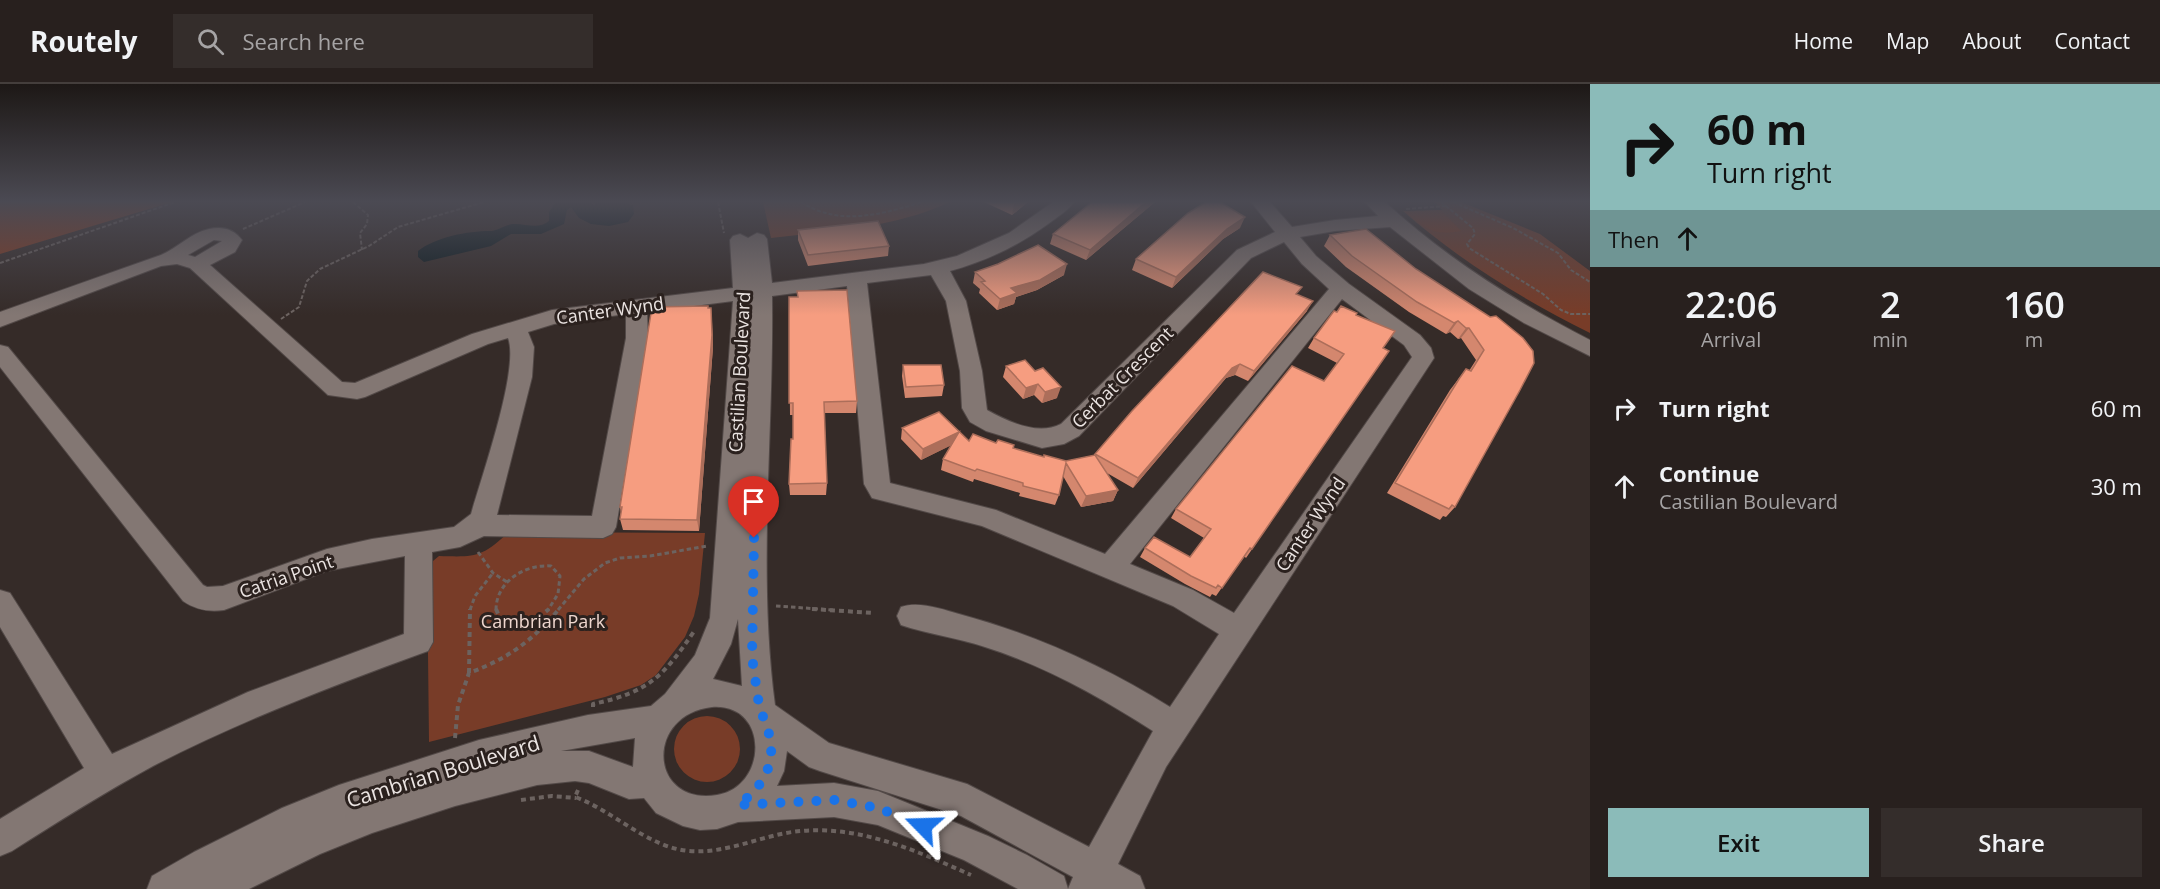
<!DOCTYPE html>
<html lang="en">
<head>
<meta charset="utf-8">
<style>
	:root { --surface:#28201e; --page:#342d2b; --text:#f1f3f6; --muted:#a5a3a4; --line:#443e3c; --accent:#8bbbb9 }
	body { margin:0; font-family:"Open Sans",sans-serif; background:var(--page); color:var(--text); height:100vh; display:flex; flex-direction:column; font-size:22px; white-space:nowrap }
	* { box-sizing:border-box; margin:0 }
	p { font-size:20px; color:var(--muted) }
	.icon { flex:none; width:33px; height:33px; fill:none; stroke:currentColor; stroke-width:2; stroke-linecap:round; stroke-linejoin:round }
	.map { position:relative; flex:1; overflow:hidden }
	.side { display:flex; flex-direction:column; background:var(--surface); width:570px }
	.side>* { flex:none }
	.guide { background:#8bbbb9; color:#111; overflow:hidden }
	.pin { position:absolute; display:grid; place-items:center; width:51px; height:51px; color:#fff; margin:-62px -26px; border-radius:50% 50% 50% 0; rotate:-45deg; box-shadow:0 0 6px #0007 }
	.pin .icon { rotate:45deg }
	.me { position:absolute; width:66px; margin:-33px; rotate:292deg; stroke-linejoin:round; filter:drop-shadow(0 0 4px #0008) }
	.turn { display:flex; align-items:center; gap:21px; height:126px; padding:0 18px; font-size:27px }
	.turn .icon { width:78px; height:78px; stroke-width:2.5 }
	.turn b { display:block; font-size:42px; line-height:51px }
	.then { display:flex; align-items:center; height:57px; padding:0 18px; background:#0003; gap:12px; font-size:22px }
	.eta { display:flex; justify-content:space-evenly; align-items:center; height:102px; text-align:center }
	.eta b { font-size:36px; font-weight:600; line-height:42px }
	.button { display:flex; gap:12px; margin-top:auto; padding:12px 18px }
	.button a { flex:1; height:69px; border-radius:0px; background:var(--accent); color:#111; font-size:24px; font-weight:600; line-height:69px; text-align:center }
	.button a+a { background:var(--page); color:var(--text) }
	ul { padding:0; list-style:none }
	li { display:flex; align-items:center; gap:18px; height:78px; padding:0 18px }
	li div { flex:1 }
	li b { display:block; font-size:22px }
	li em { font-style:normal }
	header { display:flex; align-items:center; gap:36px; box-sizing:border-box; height:84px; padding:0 30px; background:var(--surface); border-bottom:2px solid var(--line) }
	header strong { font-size:28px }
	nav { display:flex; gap:33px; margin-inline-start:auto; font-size:21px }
	.search { width:420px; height:54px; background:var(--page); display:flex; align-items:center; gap:15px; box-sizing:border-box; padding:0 21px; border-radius:0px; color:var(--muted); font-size:22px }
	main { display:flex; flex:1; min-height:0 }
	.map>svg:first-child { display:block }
	.green { fill:#783c28 }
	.forest { fill:#883a1f }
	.water { fill:#0a191e }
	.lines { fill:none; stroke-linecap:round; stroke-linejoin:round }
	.minor-casing { stroke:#524947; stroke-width:2 }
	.path-far2 { stroke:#6c6360; stroke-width:2; stroke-dasharray:4 2; stroke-linecap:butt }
	.path-far1 { stroke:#6c6360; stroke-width:3; stroke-dasharray:4.5 3; stroke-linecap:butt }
	.path { stroke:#6c6360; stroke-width:4; stroke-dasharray:5 4; stroke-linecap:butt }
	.minor { fill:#837773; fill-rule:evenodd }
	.wall { fill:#d4876e }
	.shaded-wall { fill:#ac6e5a }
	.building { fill:#f69d80; stroke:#ac6e5a; stroke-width:1.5 }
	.route { stroke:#1a73e8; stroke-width:10; stroke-dasharray:0 18 }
	.labels { text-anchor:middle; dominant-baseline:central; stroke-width:6; stroke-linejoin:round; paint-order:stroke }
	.street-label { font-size:18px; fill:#ebe4e2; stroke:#2b211e }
	.park-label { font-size:18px; fill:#eed6ce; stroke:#2b211e }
	.near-street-label { font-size:21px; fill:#ebe4e2; stroke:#2b211e }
</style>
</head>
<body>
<header>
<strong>Routely</strong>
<div class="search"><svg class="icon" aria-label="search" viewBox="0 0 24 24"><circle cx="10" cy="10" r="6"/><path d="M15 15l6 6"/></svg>Search here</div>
<nav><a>Home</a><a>Map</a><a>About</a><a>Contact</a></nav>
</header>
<main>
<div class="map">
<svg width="1590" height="805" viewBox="0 0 1590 805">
	<rect width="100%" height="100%" fill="#352b28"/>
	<!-- green -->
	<path class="green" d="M 763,118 L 950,118 C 894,144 831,147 771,154 Z
		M 1435,118 L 1461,118 L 1540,150 L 1590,187 L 1590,249 C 1522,215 1460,177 1403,127 L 1442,126 Z
		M 509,448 L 705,449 L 699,510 L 694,532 L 685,553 L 656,591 L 641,601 L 605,613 L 429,658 L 427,482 L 439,472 C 475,473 481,474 509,448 Z
		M674 665a33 33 0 1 1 66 0a33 33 0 1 1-66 0Z"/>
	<!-- forest -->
	<path class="forest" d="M 0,118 L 172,118 L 0,170 Z
		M 1441,126 L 1461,147 C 1433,152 1426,145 1405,128 Z"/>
	<!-- water -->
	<path class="water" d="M 556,118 L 591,118 L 594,122 L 595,118 L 630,118 L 628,120 L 633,121 L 634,130 L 628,138 L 609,142 L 591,140 L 579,134 L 571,123 L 567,126 L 564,140 L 541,150 L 511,150 L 491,162 L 424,178 L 418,173 L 418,167 C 436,153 468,147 490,147 C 497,147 505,141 512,140 C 525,139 538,146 549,137 L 549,128 Z"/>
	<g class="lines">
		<defs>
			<path id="minor" d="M 1053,118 L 1074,118 C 1068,127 1057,133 1048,140 C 1018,162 986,177 950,187 L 966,217 L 982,287 L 987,326 C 1009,338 1038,352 1061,340 L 1237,166 L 1275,148 L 1251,118 L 1270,118 L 1292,143 L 1335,136 L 1378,132 L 1365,118 L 1385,118 C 1447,175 1516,218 1590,256 L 1590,272 L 1524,239 L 1469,205 L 1390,143 L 1335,147 L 1300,153 L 1316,172 L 1349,200 L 1420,251 L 1431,264 L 1434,274 L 1166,683 L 1118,780 L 1140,792 L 1145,805 L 1018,805 L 964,776 L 878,741 L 834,733 L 738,738 L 717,745 L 700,746 L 683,742 L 656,729 L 644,714 L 629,715 L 589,699 L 575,697 L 537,701 L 455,722 L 372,749 L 320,770 L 249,805 L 147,805 L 152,792 L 194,768 L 282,724 L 339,701 L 479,656 L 588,631 L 651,622 L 665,610 L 695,571 L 710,534 L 733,217 L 647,228 L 648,254 L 616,443 L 612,450 L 603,454 L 484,452 L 460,463 L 432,468 L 433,558 L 428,567 C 335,601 242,636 153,682 C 105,708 59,737 12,767 L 0,772 L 0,735 L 84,684 L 0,543 L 0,506 L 10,509 L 112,670 L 248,608 L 404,550 L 405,472 L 327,487 L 224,526 C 209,528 196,526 183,517 L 0,283 L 0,261 L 8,263 L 203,501 L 207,503 L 223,502 L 327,465 L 372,455 L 454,443 L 471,430 C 481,394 520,284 508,254 L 488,260 L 365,313 L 357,315 L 328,311 L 190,184 L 177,180 L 161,182 L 0,243 L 0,228 C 53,209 107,190 161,171 C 178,164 190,149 209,145 C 222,142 234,145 242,156 L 235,168 L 210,181 L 342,298 L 355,299 L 472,250 L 552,226 L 733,204 L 730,156 L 733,152 L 740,150 L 748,154 L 757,149 L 764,151 L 767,155 L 772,199 L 924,180 L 957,172 L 1009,149 ZM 214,156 L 222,157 L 195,173 L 188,171 ZM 1284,158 L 1302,180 L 1329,205 L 1105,470 L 996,426 L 890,399 L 867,199 L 931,191 L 946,217 L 960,287 L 962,324 L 970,338 L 986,347 L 1042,364 L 1064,360 L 1079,352 L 1251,174 ZM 847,202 L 864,400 L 872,414 L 982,442 L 1173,522 L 1219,550 L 1170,623 C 1104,582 1034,550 959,530 C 941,525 919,517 901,523 L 897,532 L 901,541 C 928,550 958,554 985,563 C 1045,582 1100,613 1153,647 L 1089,763 L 967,700 L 829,659 L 775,621 C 757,485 774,348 772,212 ZM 1342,215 L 1404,261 L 1412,273 L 1234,529 L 1193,506 L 1130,480 ZM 626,230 L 626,254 L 592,432 L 497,431 L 532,293 L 534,263 L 528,248 L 554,240 ZM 738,535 L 742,602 L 713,595 L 731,560 ZM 712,623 C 770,619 768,703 717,711 C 649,722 644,631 712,623 ZM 635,654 L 633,683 L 589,667 L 561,667 ZM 787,667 L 809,683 L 820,687 L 961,732 L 1073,793 L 1068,805 L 1064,792 L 1027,771 L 988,752 L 878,707 L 834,699 L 777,702 L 784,687 Z"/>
		</defs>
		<!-- minor casing -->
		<use href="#minor" class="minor-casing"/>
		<!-- path-far2 -->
		<path class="path-far2" d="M 353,118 L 368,131 L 367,140 L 360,149 L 362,166
			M 718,118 L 724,149
			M 801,118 C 840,143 881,130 923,118
			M 1441,118 L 1473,144 L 1475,150 L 1467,160 L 1469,164 L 1543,210 L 1561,226 L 1571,230 L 1590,230
			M 1453,118 L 1513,144 L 1558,169 L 1571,186 L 1590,198
			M 1406,125 L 1446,122
			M 243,145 L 305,118
			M 0,179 L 175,118
			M 281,235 L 299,223 L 307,197 L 320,185 L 369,162 L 398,143 L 484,118"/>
		<!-- path-far1 -->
		<path class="path-far1" d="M 478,468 L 493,489 L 507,498
			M 776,522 L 833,526
			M 470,526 L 475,512 L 493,489
			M 496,526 C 496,498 524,480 551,482 L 560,492 L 558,510 L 548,526
			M 558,526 L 584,495 L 605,479 L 620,474 L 650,472 L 707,462"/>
		<!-- path -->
		<path class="path" d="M 496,525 L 502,539 C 521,546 534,537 549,525
			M 812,525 L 873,529
			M 469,589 L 470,525
			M 593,623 L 593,620 C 649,608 663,593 695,546
			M 455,654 L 458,621 L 469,589 C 509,574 532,557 559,525
			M 578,706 L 575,713 C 614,727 647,763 689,767 C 725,770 758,753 792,748 C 855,739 915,766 971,791
			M 521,716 L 552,712 L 576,714"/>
		<!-- minor -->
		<use href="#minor" class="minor"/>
	</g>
	<!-- wall -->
	<path class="wall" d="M 984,118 L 1028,118 L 1012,131 Z
		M 1092,118 L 1155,118 L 1086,176 L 1050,160 L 1053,150 Z
		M 1240,144 L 1223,155 L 1172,204 L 1132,186 L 1136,175 Z
		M 798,146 L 889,162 L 888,172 L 808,182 L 798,156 Z
		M 1330,151 L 1416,185 L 1490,233 L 1455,423 L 1446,433 L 1443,432 L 1440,436 L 1387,409 L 1450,306 L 1466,285 L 1469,287 L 1476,276 L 1461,254 L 1458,255 L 1450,248 L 1446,250 L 1409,228 L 1346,183 L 1324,162 Z
		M 975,188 L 1064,191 L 1037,206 L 1016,213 L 1014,220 L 997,226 L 979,209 L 980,205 L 973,199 Z
		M 1298,211 L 1307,227 L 1248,297 L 1235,291 L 1226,294 L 1133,404 L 1107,389 L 1118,406 L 1113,417 L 1081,423 L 1063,392 L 1059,411 L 1055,421 L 1019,412 L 1020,409 L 974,395 L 973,398 L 941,386 L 943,375 L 951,361 L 921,376 L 901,355 L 902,344 L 969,357 L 996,359 L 1044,373 L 1066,377 L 1095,371 Z
		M 789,213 L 857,317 L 856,329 L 824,329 L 827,399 L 826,411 L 790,411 L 789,400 L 793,355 L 793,331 L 790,331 Z
		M 708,224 L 712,237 L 713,263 L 699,447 L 623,446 L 620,435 L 621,429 L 620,423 Z
		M 1337,228 L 1356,231 L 1383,264 L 1389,267 L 1246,474 L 1244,472 L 1216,512 L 1212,510 L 1210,513 L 1185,500 L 1140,473 L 1145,464 L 1190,473 L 1204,454 L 1171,434 L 1176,425 L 1324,297 L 1337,279 L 1308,264 L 1314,254 Z
		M 1025,276 L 1057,314 L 1042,319 L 1034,311 L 1023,315 L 1003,293 L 1006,282 Z
		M 903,281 L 944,301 L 942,312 L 905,314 L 902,292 Z"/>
	<!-- shaded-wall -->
	<path class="shaded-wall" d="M 1017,118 L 1028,118 L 1012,131 L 1014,120 Z
		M 1146,118 L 1155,118 L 1086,176 L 1090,166 Z
		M 1245,133 L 1240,144 L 1223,155 L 1172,204 L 1176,193 L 1227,145 Z
		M 1067,180 L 1064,191 L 1037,206 L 1016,213 L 1014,220 L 997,226 L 1000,215 L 1011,204 Z
		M 1313,217 L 1307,227 L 1248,297 L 1254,287 Z
		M 711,224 L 713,263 L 699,447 L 697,436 Z
		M 1458,237 L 1450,248 L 1446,250 L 1454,239 Z
		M 1466,244 L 1469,244 L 1461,254 L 1458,255 Z
		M 1240,280 L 1235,291 L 1226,294 L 1133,404 L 1138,394 L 1232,284 Z
		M 1038,300 L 1034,311 L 1023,315 L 1026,304 Z
		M 1061,303 L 1057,314 L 1042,319 L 1045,308 Z
		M 959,348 L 956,359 L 921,376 L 923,365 Z
		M 1118,406 L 1113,417 L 1081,423 L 1086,412 Z"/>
	<!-- building -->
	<path class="building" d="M 1092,118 L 1146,118 L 1090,166 L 1053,150 Z
		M 1206,118 L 1220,118 L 1245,133 L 1227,145 L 1176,193 L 1136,175 L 1188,129 Z
		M 878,137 L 889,162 L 808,171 L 798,146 Z
		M 1366,145 L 1416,185 L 1490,233 L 1496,232 L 1523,254 L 1533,267 L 1534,279 L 1520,306 L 1455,423 L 1452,421 L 1449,425 L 1395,399 L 1459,295 L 1466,285 L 1471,287 L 1484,266 L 1469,244 L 1466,244 L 1458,237 L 1454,239 L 1417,218 L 1352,172 L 1330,151 Z
		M 1038,161 L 1067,180 L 1040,196 L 1011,204 L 1017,209 L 1000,215 L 981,198 L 985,197 L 975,188 L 998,180 Z
		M 1263,188 L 1302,203 L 1296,210 L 1313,217 L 1254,287 L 1240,280 L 1232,284 L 1138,394 L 1095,370 L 1132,327 Z
		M 847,206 L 857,317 L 824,318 L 827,399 L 789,400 L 791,355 L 793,355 L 793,319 L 789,319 L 789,213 L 798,213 L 797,207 Z
		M 708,222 L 708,224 L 711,224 L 712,251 L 697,436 L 620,435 L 622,423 L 620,423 L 652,223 Z
		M 1341,222 L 1357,229 L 1356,231 L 1395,247 L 1383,264 L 1389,267 L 1252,465 L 1250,464 L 1222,504 L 1218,501 L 1216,504 L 1191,492 L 1145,464 L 1154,453 L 1190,473 L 1211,445 L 1176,425 L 1292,282 L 1324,297 L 1344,270 L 1314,254 L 1334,227 L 1337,228 Z
		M 1025,276 L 1035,287 L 1043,284 L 1061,303 L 1045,308 L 1038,300 L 1026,304 L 1006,282 Z
		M 903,281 L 941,281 L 944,301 L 906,303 Z
		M 939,328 L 969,357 L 973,350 L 996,359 L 998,356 L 1014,361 L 1013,364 L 1044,373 L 1044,371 L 1066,377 L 1095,371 L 1118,406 L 1086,412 L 1066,379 L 1059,411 L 1023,402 L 1023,399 L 977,385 L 975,387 L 943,375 L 959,348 L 923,365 L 902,344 Z"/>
	<!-- sky -->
	<linearGradient id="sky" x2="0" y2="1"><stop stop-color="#1d1816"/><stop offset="0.51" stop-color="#4b4a53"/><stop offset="1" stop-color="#4b4a53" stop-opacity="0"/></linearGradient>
	<rect width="1590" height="231" fill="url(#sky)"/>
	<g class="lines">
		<!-- route -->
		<path class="route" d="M 754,454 L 752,573 L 760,628 C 765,634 767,643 769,650 C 777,680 762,704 738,721 L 834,716 L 878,724 L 923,742"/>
	</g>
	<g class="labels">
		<!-- street labels -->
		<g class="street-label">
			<text transform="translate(610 226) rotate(-8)">Canter Wynd</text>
			<text transform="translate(739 288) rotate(-87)">Castilian Boulevard</text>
			<text transform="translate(1122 293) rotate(-45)">Cerbat Crescent</text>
			<text transform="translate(1310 440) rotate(-56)">Canter Wynd</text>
			<text transform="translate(286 492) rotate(-19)">Catria Point</text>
		</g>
		<!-- park labels -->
		<g class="park-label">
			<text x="543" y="537">Cambrian Park</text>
		</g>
		<!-- near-street labels -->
		<g class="near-street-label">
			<text transform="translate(443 687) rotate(-17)">Cambrian Boulevard</text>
		</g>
	</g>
</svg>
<div class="pin" style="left:754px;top:454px;background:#d93025"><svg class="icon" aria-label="arrive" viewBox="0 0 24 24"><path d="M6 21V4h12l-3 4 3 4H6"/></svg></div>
<svg class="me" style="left:923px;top:742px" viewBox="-20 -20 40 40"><path d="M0-17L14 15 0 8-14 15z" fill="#1a73e8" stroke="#fff" stroke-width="4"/></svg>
</div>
<section class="side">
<div class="guide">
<div class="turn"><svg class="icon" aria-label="right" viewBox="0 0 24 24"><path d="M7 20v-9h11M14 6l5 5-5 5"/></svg><div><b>60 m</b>Turn right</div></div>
<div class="then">Then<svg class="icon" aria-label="ahead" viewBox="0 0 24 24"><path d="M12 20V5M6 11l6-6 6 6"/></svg></div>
</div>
<div class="eta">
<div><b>22:06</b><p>Arrival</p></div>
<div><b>2</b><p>min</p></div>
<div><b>160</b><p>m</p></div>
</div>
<ul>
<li><svg class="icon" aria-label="right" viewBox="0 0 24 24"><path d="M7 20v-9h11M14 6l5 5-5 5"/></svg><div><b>Turn right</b></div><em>60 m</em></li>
<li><svg class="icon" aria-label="ahead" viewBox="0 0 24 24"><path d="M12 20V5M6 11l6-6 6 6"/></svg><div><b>Continue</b><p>Castilian Boulevard</p></div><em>30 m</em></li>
</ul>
<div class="button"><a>Exit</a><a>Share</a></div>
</section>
</main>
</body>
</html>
